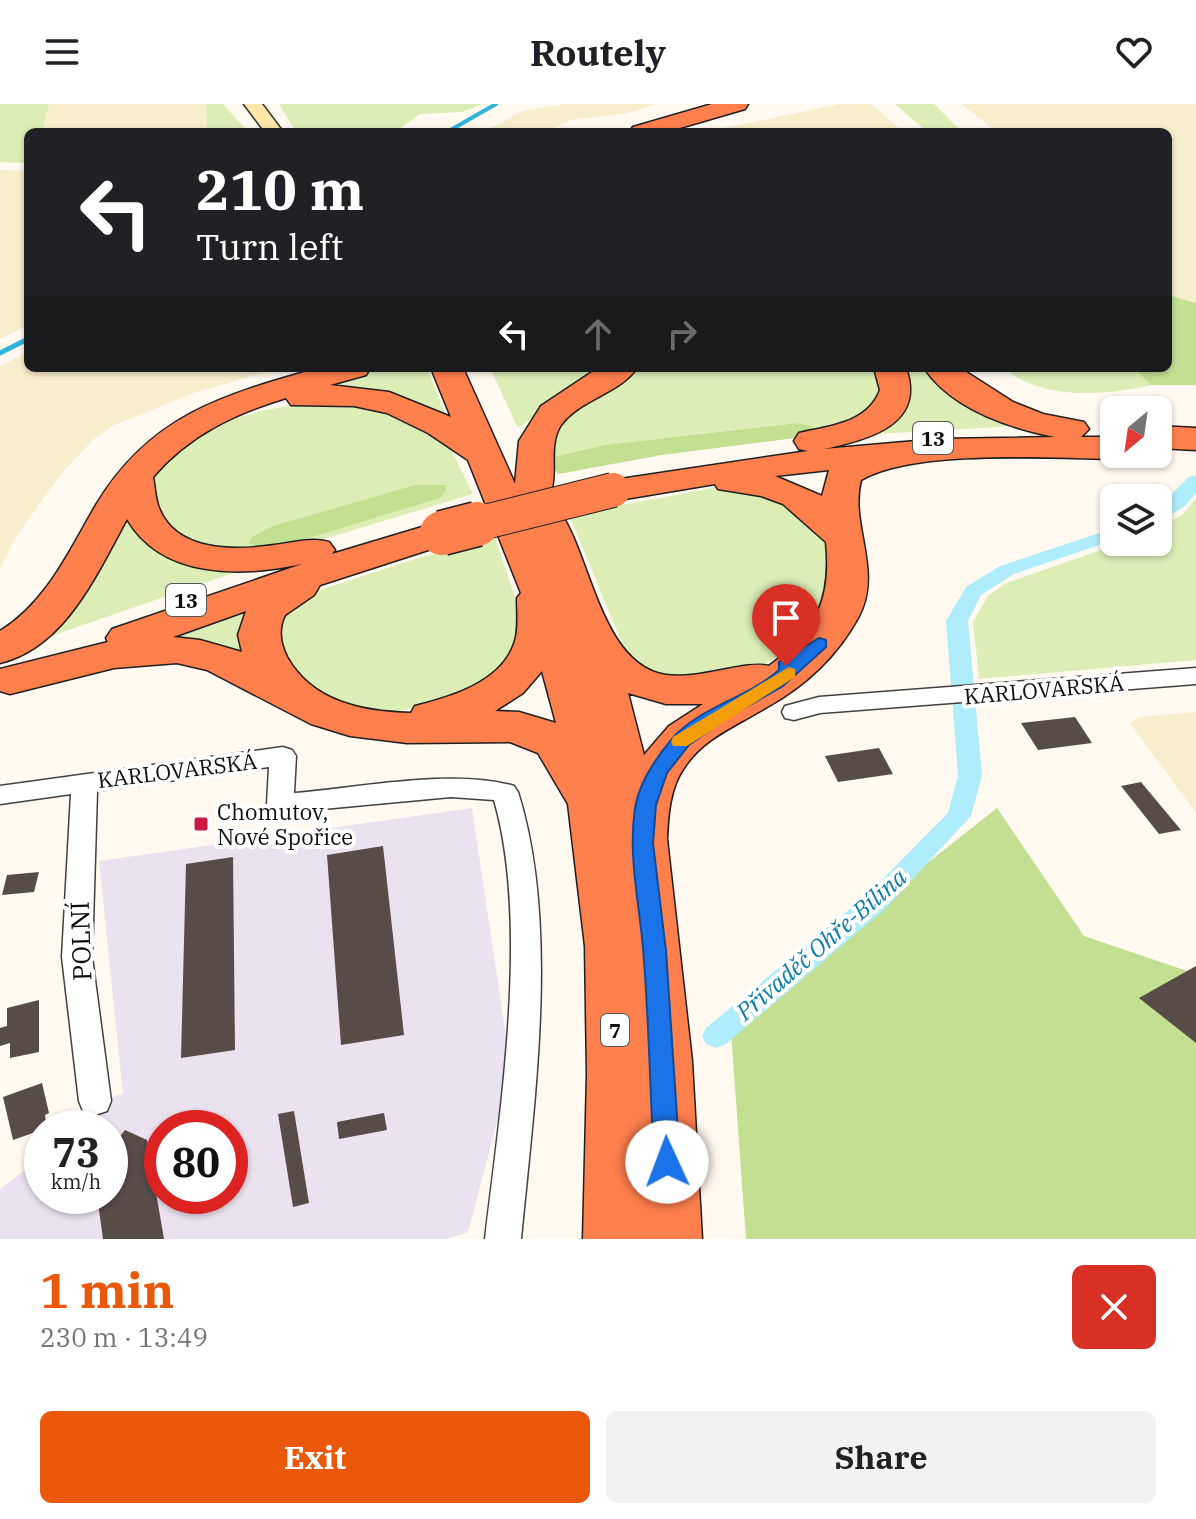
<!DOCTYPE html>
<html lang="en">
<head>
<meta charset="utf-8">
<style>
	:root { --surface:#fff; --page:#f2f2f2; --text:#202124; --muted:#757577; --accent:#ea580c }
	body { margin:0; font-family:"IBM Plex Serif",serif; background:var(--page); color:var(--text); height:100vh; display:flex; flex-direction:column; font-size:30px; white-space:nowrap }
	* { box-sizing:border-box; margin:0 }
	p { font-size:26px; color:var(--muted) }
	.icon { flex:none; width:44px; height:44px; fill:none; stroke:currentColor; stroke-width:2; stroke-linecap:round; stroke-linejoin:round }
	.map { position:relative; height:1135px; overflow:hidden }
	.side { display:flex; flex-direction:column; background:var(--surface); flex:1 }
	.side>* { flex:none }
	.hud { position:absolute; left:24px; top:24px; width:1148px; height:244px; border-radius:12px; box-shadow:0 2px 6px #0004; background:#202124; color:#fff; overflow:hidden }
	.needle { width:52px; rotate:209deg }
	.tools { position:absolute; left:1100px; top:292px; display:grid; gap:16px }
	.tools a { display:grid; place-items:center; width:72px; height:72px; border-radius:12px; background:var(--surface); box-shadow:0 2px 6px #0004; font-size:40px }
	.speed { position:absolute; left:24px; top:1006px; display:flex; gap:16px; font-size:40px; font-weight:700; text-align:center }
	.speed>* { display:grid; place-content:center; width:104px; height:104px; border-radius:50%; background:var(--surface); box-shadow:0 2px 6px #0004; line-height:1 }
	.speed small { font-size:20px; font-weight:400 }
	.speed .limit { border:12px solid #d22; background:#fff; color:#111 }
	.pin { position:absolute; display:grid; place-items:center; width:68px; height:68px; color:#fff; margin:-82px -34px; border-radius:50% 50% 50% 0; rotate:-45deg; box-shadow:0 0 8px #0007 }
	.pin .icon { rotate:45deg }
	.me { position:absolute; width:88px; margin:-44px; rotate:358deg; stroke-linejoin:round; filter:drop-shadow(0 0 6px #0008) }
	.turn { display:flex; align-items:center; gap:28px; height:168px; padding:0 40px; font-size:36px }
	.turn .icon { width:104px; height:104px; stroke-width:2.5 }
	.turn b { display:block; font-size:56px; line-height:68px }
	.lanes { display:flex; align-items:center; height:76px; padding:0 40px; background:#0003; justify-content:center; gap:40px; direction:ltr }
	.lanes .off { opacity:.35 }
	.round { display:grid; place-items:center; flex:none; width:84px; height:84px; border-radius:12px; background:var(--page) }
	.headline { display:flex; align-items:center; justify-content:space-between; height:136px; padding:0 40px }
	h1 { font-size:48px; font-weight:700; line-height:60px; color:var(--accent) }
	.cta { display:flex; gap:16px; margin-top:auto; padding:16px 40px }
	.cta a { flex:1; height:92px; border-radius:12px; background:var(--accent); color:#fff; font-size:32px; font-weight:700; line-height:92px; text-align:center }
	.cta a+a { background:var(--page); color:var(--text) }
	header { display:flex; justify-content:space-between; align-items:center; height:104px; padding:0 40px; background:var(--surface); font-size:36px; font-weight:700 }
	.map>svg:first-child { display:block }
	.industrial { fill:#eae2ee; fill-rule:evenodd }
	.farmland { fill:#f8edcc }
	.green { fill:#dceeb5 }
	.forest { fill:#c3e092 }
	.lines { fill:none; stroke-linecap:round; stroke-linejoin:round }
	.stream-far1 { stroke:#2fb4da; stroke-width:4 }
	.stream { stroke:#2fb4da; stroke-width:5 }
	.canal { fill:#afecfc; fill-rule:evenodd }
	.building { fill:#584c49 }
	.street-casing { stroke:#414141; stroke-width:3 }
	.secondary-casing { stroke:#303030; stroke-width:3 }
	.highway-casing { stroke:#1f1f1f; stroke-width:3 }
	.street { fill:#fff; fill-rule:evenodd }
	.secondary { fill:#ffe7aa; fill-rule:evenodd }
	.highway { fill:#ff7f4d; fill-rule:evenodd }
	.highway-bridge-far1-casing { stroke:#1f1f1f; stroke-width:36; stroke-linecap:butt }
	.highway-bridge-casing { stroke:#1f1f1f; stroke-width:47; stroke-linecap:butt }
	.highway-bridge-far1 { stroke:#ff7f4d; stroke-width:34 }
	.highway-bridge { stroke:#ff7f4d; stroke-width:44 }
	.route { fill:#1a73e8; stroke:#114b97; stroke-width:2 }
	.slow { fill:#f59e0b }
	.poi-dot { fill:#cb1941; stroke:#fff; stroke-width:3 }
	.labels { text-anchor:middle; dominant-baseline:central; stroke-width:8; stroke-linejoin:round; paint-order:stroke }
	.shield { fill:#fff; stroke:#565656; stroke-width:2 }
	.shield-label { font-size:20px; font-weight:bold; fill:#0e0e0e }
	.street-label { font-size:22px; fill:#0e0e0e; stroke:#fff }
	.poi-label { font-size:22px; fill:#0e0e0e; stroke:#fff; text-anchor:start }
	.water-label { font-size:24px; font-style:italic; fill:#0b7ca4; stroke:#fff }
	.near-street-label { font-size:26px; fill:#0e0e0e; stroke:#fff }
</style>
</head>
<body>
<header><svg class="icon" aria-label="menu" viewBox="0 0 24 24"><path d="M4 6h16M4 12h16M4 18h16"/></svg>Routely<svg class="icon" aria-label="heart" viewBox="0 0 24 24"><path d="M12 20l-8-8c-3-5 5-10 8-4 3-6 11-1 8 4z"/></svg></header>
<div class="map">
<svg width="1196" height="1135" viewBox="0 0 1196 1135">
	<rect width="100%" height="100%" fill="#fff9ef"/>
	<!-- industrial -->
	<path class="industrial" d="M 472,704 L 511,966 L 468,1128 L 447,1135 L 0,1135 L 0,1085 L 42,1053 L 42,1092 L 110,1092 L 110,1024 L 72,1024 L 86,999 L 123,990 L 99,757 ZM 162,1024 L 230,1024 L 230,1092 L 162,1092 Z"/>
	<!-- farmland -->
	<path class="farmland" d="M 49,0 L 206,0 L 207,28 L 42,28 Z
		M 566,0 L 656,0 L 628,9 L 571,16 L 545,28 L 484,28 L 522,7 Z
		M 840,0 L 871,0 L 903,28 L 705,28 Z
		M 961,0 L 1196,0 L 1196,199 L 1168,191 L 1168,28 L 997,28 Z
		M 0,66 L 28,67 L 28,221 L 0,235 Z
		M 28,248 L 28,264 L 281,264 L 196,288 L 114,321 L 94,335 L 59,372 L 13,437 L 0,465 L 0,262 Z
		M 1196,608 L 1196,709 L 1130,619 L 1139,613 Z"/>
	<!-- green -->
	<path class="green" d="M 0,0 L 49,0 L 42,28 L 28,28 L 28,59 L 0,58 Z
		M 206,0 L 223,0 L 248,28 L 207,28 Z
		M 279,0 L 482,0 L 462,8 L 420,10 L 395,28 L 296,28 Z
		M 895,0 L 934,0 L 962,28 L 927,28 Z
		M 373,264 L 427,264 L 445,309 L 405,296 L 299,288 Z
		M 490,264 L 603,264 L 518,324 Z
		M 633,264 L 880,264 L 885,270 L 875,307 L 811,332 L 811,322 L 797,319 L 604,341 L 545,355 L 554,320 Z
		M 899,264 L 927,264 L 1016,322 L 858,331 Z
		M 1004,264 L 1137,264 L 1151,281 C 1105,292 1041,296 1004,264 Z
		M 310,299 L 387,304 L 446,335 L 473,390 L 284,447 L 209,446 L 164,422 C 160,410 150,393 151,380 C 152,363 164,357 176,347 C 217,315 260,305 310,299 Z
		M 712,384 L 770,389 L 834,437 L 828,504 L 794,545 L 755,564 L 663,575 L 628,554 L 569,411 Z
		M 1196,394 L 1196,556 L 979,575 L 973,518 L 988,492 L 1004,480 L 1124,438 L 1158,438 L 1158,425 L 1183,410 Z
		M 125,410 C 150,454 192,462 239,467 L 31,539 Z
		M 495,434 C 501,452 523,513 523,528 C 522,583 403,616 360,607 C 345,604 316,591 305,580 C 286,562 281,540 274,515 L 298,493 L 418,454 Z
		M 258,498 L 256,562 L 144,540 Z"/>
	<!-- forest -->
	<path class="forest" d="M 1168,191 L 1196,199 L 1196,281 L 1151,281 L 1134,264 L 1168,264 Z
		M 798,319 L 812,322 L 811,332 L 662,351 L 558,370 L 545,355 L 604,341 Z
		M 415,381 L 446,381 L 446,386 L 440,394 L 276,444 L 249,440 L 252,433 L 273,422 Z
		M 997,704 L 1084,832 L 1196,870 L 1196,1135 L 746,1135 L 730,915 Z"/>
	<g class="lines">
		<!-- stream-far1 -->
		<path class="stream-far1" d="M 447,28 L 496,0"/>
		<!-- stream -->
		<path class="stream" d="M 0,249 L 28,235"/>
		<!-- canal -->
		<path class="canal" d="M 1196,371 L 1196,389 L 1184,403 L 1158,418 L 1158,403 L 1189,373 Z
			M 1114,424 L 1114,436 L 1014,470 L 981,491 L 968,517 L 982,671 L 971,712 L 885,805 L 726,940 L 716,944 L 706,940 L 702,932 L 706,924 L 867,791 L 948,709 L 958,671 L 946,517 L 966,483 L 1000,462 Z"/>
	</g>
	<!-- building -->
	<path class="building" d="M 1075,613 L 1092,639 L 1038,646 L 1021,619 Z
		M 879,644 L 893,670 L 838,678 L 825,652 Z
		M 1141,678 L 1181,726 L 1159,730 L 1121,682 Z
		M 383,742 L 404,931 L 341,941 L 327,751 Z
		M 233,753 L 235,946 L 181,954 L 186,760 Z
		M 39,768 L 34,788 L 2,791 L 7,771 Z
		M 1196,862 L 1196,939 L 1139,894 Z
		M 39,896 L 39,948 L 10,954 L 10,939 L 0,942 L 0,924 L 7,922 L 7,904 Z
		M 42,979 L 49,1009 L 45,1011 L 47,1024 L 13,1036 L 3,993 Z
		M 294,1007 L 309,1099 L 293,1103 L 278,1010 Z
		M 384,1009 L 387,1026 L 339,1035 L 337,1018 Z
		M 125,1026 L 147,1036 L 164,1135 L 103,1135 L 97,1092 L 110,1092 L 110,1045 Z"/>
	<g class="lines">
		<defs>
			<path id="street" d="M 1196,564 L 1196,580 L 820,609 L 794,616 L 785,614 L 782,608 L 785,602 L 819,593 Z
				M 283,643 L 292,646 L 296,652 L 294,689 C 357,684 454,664 514,682 L 518,688 C 560,821 534,997 521,1135 L 485,1135 C 500,1008 530,819 494,696 L 451,693 L 280,709 L 271,707 L 267,700 L 269,663 L 97,687 L 92,853 L 111,997 L 107,1007 L 95,1011 L 83,1007 L 79,997 L 62,853 L 71,690 L 0,700 L 0,682 Z"/>
			<path id="secondary" d="M 244,0 L 262,0 L 283,28 L 265,28 Z"/>
			<path id="highway" d="M 712,0 L 748,0 L 745,5 L 666,28 L 629,28 L 633,23 Z
				M 319,264 L 370,264 L 366,271 L 330,281 L 389,288 L 451,313 L 431,264 L 463,264 L 515,380 L 519,337 L 541,302 L 598,264 L 637,264 C 619,290 580,295 561,321 C 546,344 561,375 547,395 L 534,398 L 522,395 L 530,412 L 546,405 L 560,408 C 591,453 601,561 666,571 C 701,576 745,556 769,562 C 816,527 832,496 826,438 L 783,400 L 761,392 L 718,385 L 715,380 L 613,397 L 600,394 L 594,386 L 600,378 L 808,347 L 799,345 L 794,337 L 799,329 C 830,322 868,319 880,286 L 874,264 L 906,264 C 926,321 869,335 824,345 L 939,335 L 1055,333 C 1009,324 952,305 924,264 L 960,264 L 1013,298 L 1043,310 L 1084,318 L 1089,325 L 1081,333 L 1114,333 L 1114,350 L 1128,350 L 1114,355 C 1050,354 915,345 861,376 C 849,421 884,467 858,514 C 837,552 805,582 767,603 C 738,621 703,634 684,664 C 670,684 668,711 667,735 L 692,957 L 702,1135 L 583,1135 L 587,970 L 585,842 L 568,700 L 538,649 L 510,638 L 407,639 L 350,632 L 311,620 L 207,566 L 177,559 L 114,564 L 10,590 L 0,587 L 0,565 L 108,538 L 106,534 L 112,525 L 302,460 C 241,473 162,475 127,415 C 97,469 66,543 0,559 L 0,527 C 47,498 69,447 96,401 C 150,311 223,291 319,264 ZM 286,294 L 291,301 L 354,302 L 387,309 L 428,329 L 468,356 L 521,489 L 517,494 C 517,508 519,524 515,537 C 503,578 451,593 415,602 L 411,609 C 363,608 312,598 287,553 C 280,539 278,525 285,511 L 314,491 L 320,481 L 456,437 L 461,429 L 456,421 L 442,417 L 332,450 L 335,446 L 329,438 C 310,433 293,439 274,441 C 235,447 176,448 159,404 C 155,394 155,383 153,373 C 189,331 234,310 286,294 ZM 829,366 L 822,392 L 775,372 ZM 246,507 L 238,531 L 242,548 L 200,536 L 173,533 ZM 542,567 L 556,619 L 519,608 L 495,607 L 523,589 ZM 628,589 L 666,600 L 703,600 L 669,622 L 644,651 Z
				M 1158,322 L 1196,324 L 1196,346 L 1158,344 Z"/>
		</defs>
		<!-- street casing -->
		<use href="#street" class="street-casing"/>
		<!-- secondary casing -->
		<use href="#secondary" class="secondary-casing"/>
		<!-- highway casing -->
		<use href="#highway" class="highway-casing"/>
		<!-- street -->
		<use href="#street" class="street"/>
		<!-- secondary -->
		<use href="#secondary" class="secondary"/>
		<!-- highway -->
		<use href="#highway" class="highway"/>
		<defs>
			<path id="highway-bridge-far1" d="M 469,422 L 613,386"/>
			<path id="highway-bridge" d="M 442,429 L 477,420"/>
		</defs>
		<!-- highway-bridge-far1 casing -->
		<use href="#highway-bridge-far1" class="highway-bridge-far1-casing"/>
		<!-- highway-bridge casing -->
		<use href="#highway-bridge" class="highway-bridge-casing"/>
		<!-- highway-bridge-far1 -->
		<use href="#highway-bridge-far1" class="highway-bridge-far1"/>
		<!-- highway-bridge -->
		<use href="#highway-bridge" class="highway-bridge"/>
	</g>
	<!-- route -->
	<path class="route" d="M 819,534 L 826,536 L 826,543 L 783,582 L 724,616 L 689,641 L 667,669 L 656,701 L 653,739 L 666,847 L 680,1058 L 676,1066 L 667,1069 L 658,1066 L 654,1058 C 650,987 649,915 643,844 C 639,798 628,751 635,704 C 639,678 655,655 672,635 C 699,603 748,594 779,566 L 779,558 Z"/>
	<!-- slow -->
	<path class="slow" d="M 789,563 L 795,565 L 795,573 L 687,642 L 673,642 L 671,638 L 673,633 Z"/>
	<!-- markers -->
	<rect class="poi-dot" x="193" y="712" width="16" height="16" rx="4"/>
	<g class="labels">
		<!-- shield labels -->
		<g class="shield">
			<rect x="913" y="318" width="40" height="32" rx="6"/>
			<rect x="166" y="480" width="40" height="32" rx="6"/>
			<rect x="601" y="910" width="28" height="32" rx="6"/>
		</g>
		<g class="shield-label">
			<text x="933" y="334">13</text>
			<text x="186" y="496">13</text>
			<text x="615" y="926">7</text>
		</g>
		<!-- street labels -->
		<g class="street-label">
			<text transform="translate(1044 585) rotate(-5)">KARLOVARSKÁ</text>
			<text transform="translate(177 666) rotate(-7)">KARLOVARSKÁ</text>
		</g>
		<!-- poi labels -->
		<g class="poi-label">
			<text x="217" y="707">Chomutov,<tspan x="217" dy="25">Nové Spořice</tspan></text>
		</g>
		<!-- water labels -->
		<g class="water-label">
			<text transform="translate(821 840) rotate(-41)">Přivaděč Ohře-Bílina</text>
		</g>
		<!-- near-street labels -->
		<g class="near-street-label">
			<text transform="translate(80 837) rotate(-92)">POLNÍ</text>
		</g>
	</g>
</svg>
<div class="tools">
<a><svg class="needle" viewBox="-14 -14 28 28"><path d="M0-13l5 13h-10z" fill="#e53935"/><path d="M0 13l5-13h-10z" fill="#757577"/></svg></a>
<a><svg class="icon" aria-label="layers" viewBox="0 0 24 24"><path d="M12 4l9 5-9 5-9-5zM3 14l9 5 9-5"/></svg></a>
</div>
<div class="speed"><div>73<small>km/h</small></div><div class="limit">80</div></div>
<div class="pin" style="left:786px;top:562px;background:#d93025"><svg class="icon" aria-label="arrive" viewBox="0 0 24 24"><path d="M6 21V4h12l-3 4 3 4H6"/></svg></div>
<svg class="me" style="left:667px;top:1058px" viewBox="-20 -20 40 40"><circle r="19" fill="#fff"/><path d="M0-13L10 11 0 6-10 11z" fill="#1a73e8"/></svg>
<div class="hud">
<div class="turn"><svg class="icon" aria-label="left" viewBox="0 0 24 24"><path d="M17 20v-9H6M10 6l-5 5 5 5"/></svg><div><b>210 m</b>Turn left</div></div>
<div class="lanes"><svg class="icon" aria-label="left" viewBox="0 0 24 24"><path d="M17 20v-9H6M10 6l-5 5 5 5"/></svg><svg class="icon off" aria-label="ahead" viewBox="0 0 24 24"><path d="M12 20V5M6 11l6-6 6 6"/></svg><svg class="icon off" aria-label="right" viewBox="0 0 24 24"><path d="M7 20v-9h11M14 6l5 5-5 5"/></svg></div>
</div>
</div>
<section class="side">
<div class="headline"><div><h1>1 min</h1><p>230 m · 13:49</p></div><a class="round" style="background:#d93025;color:#fff"><svg class="icon" aria-label="close" viewBox="0 0 24 24"><path d="M6 6l12 12M18 6L6 18"/></svg></a></div>
<div class="cta"><a>Exit</a><a>Share</a></div>
</section>
</body>
</html>
